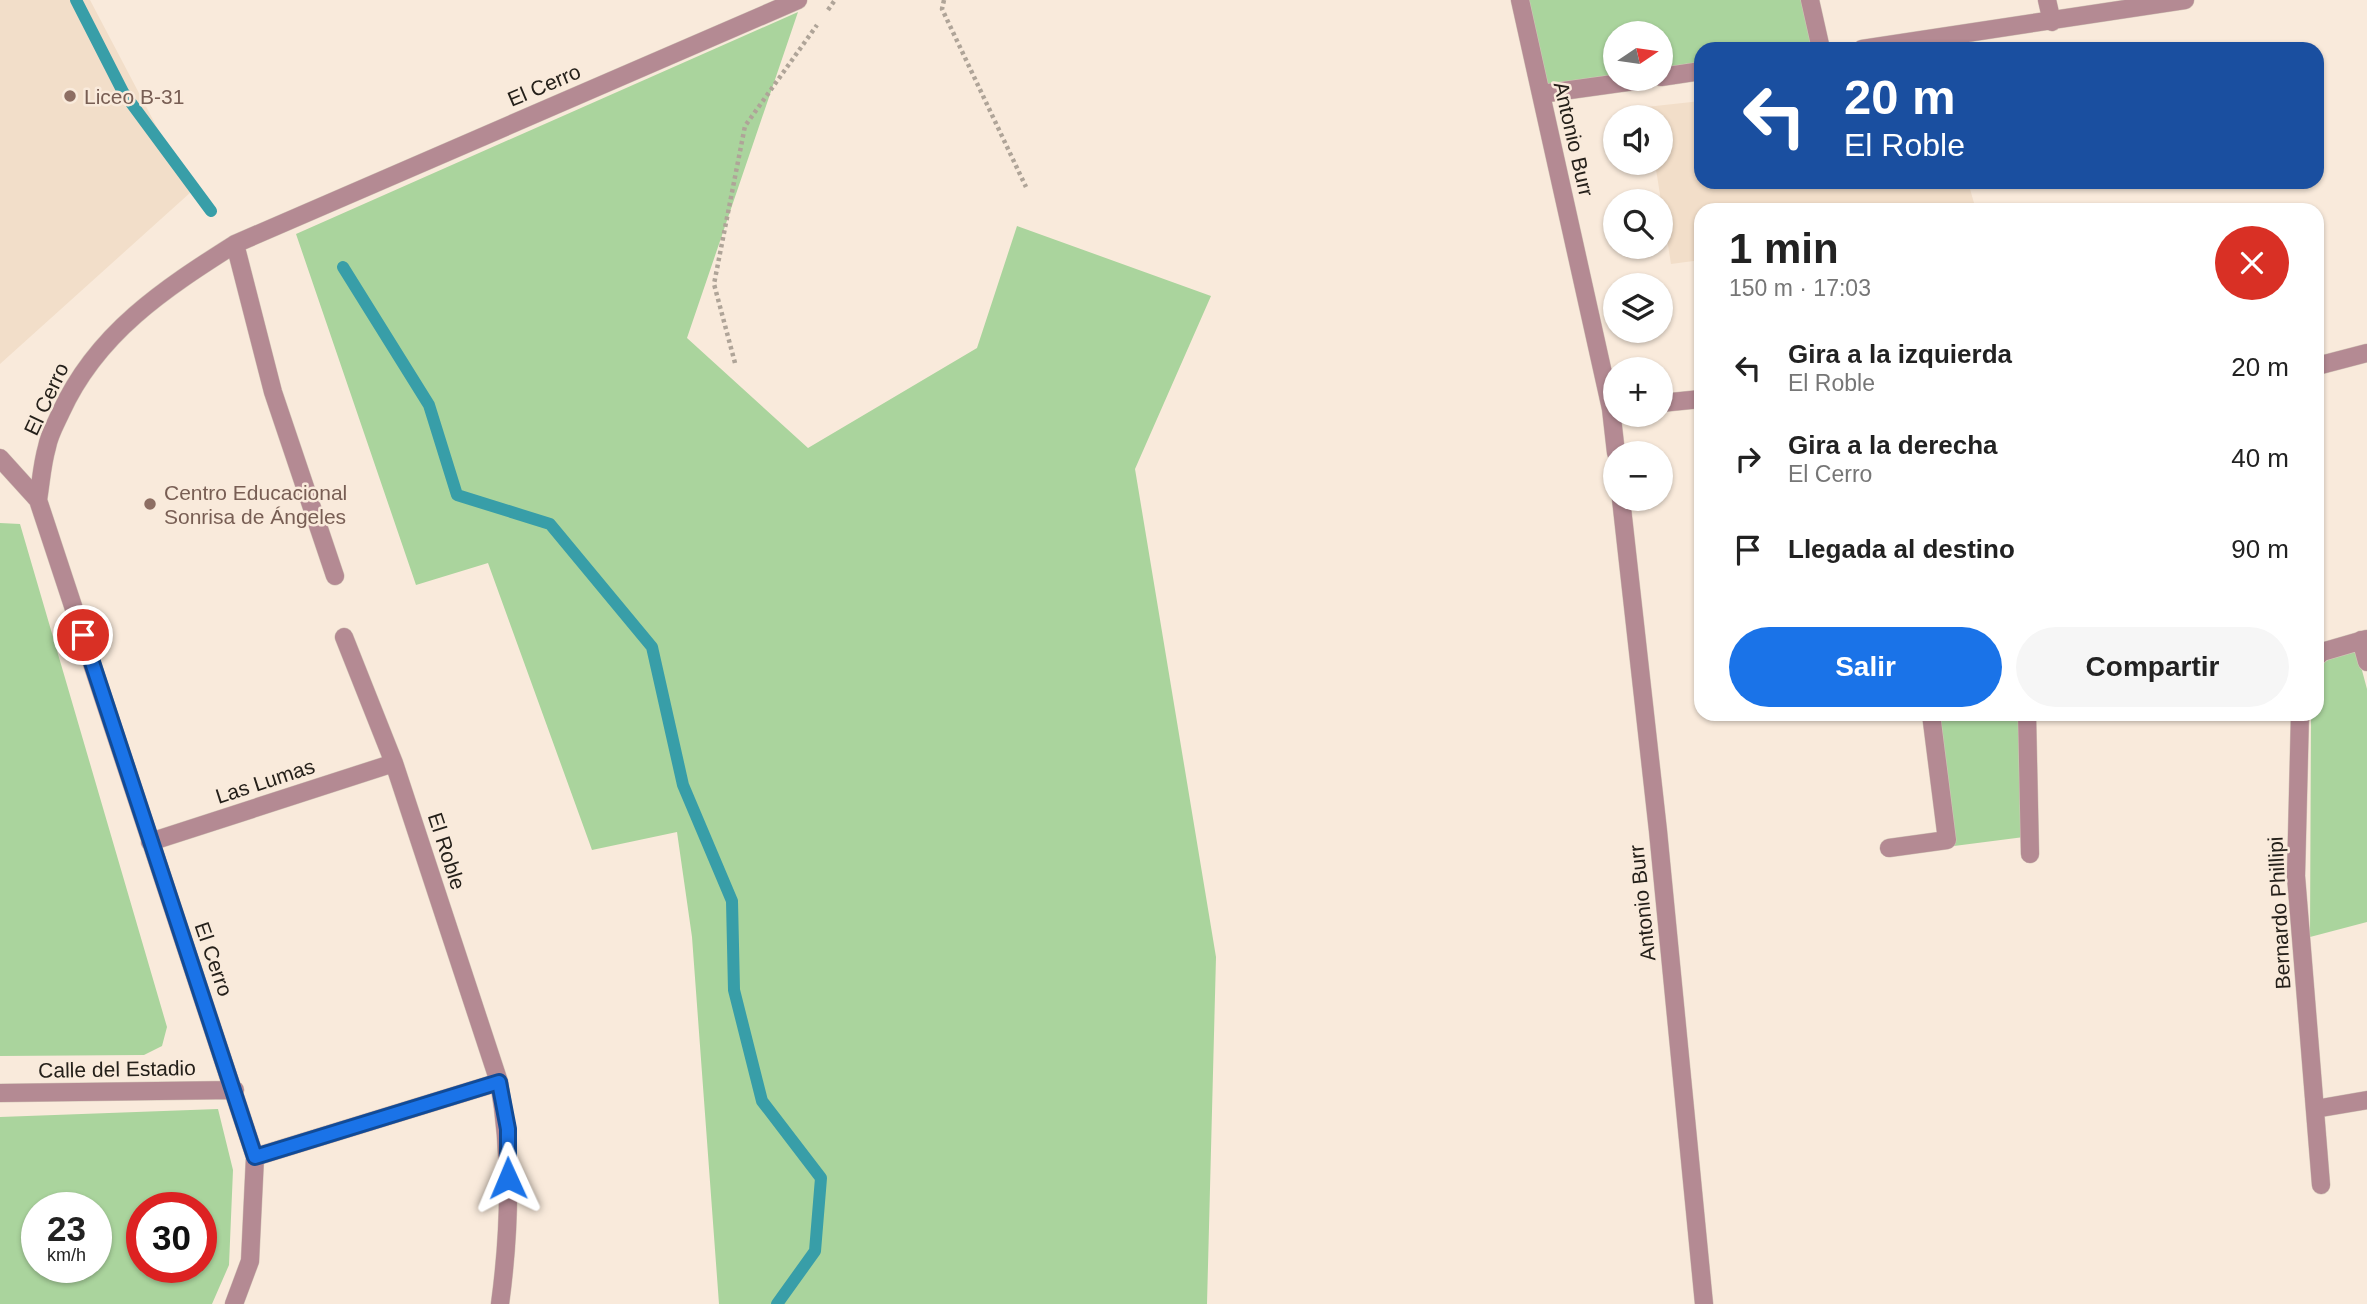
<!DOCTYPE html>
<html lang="es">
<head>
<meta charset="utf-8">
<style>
	:root { --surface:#fff; --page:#f6f6f6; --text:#222; --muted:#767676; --accent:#1a73e8 }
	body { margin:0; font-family:Helvetica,sans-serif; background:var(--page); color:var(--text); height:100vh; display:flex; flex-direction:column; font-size:26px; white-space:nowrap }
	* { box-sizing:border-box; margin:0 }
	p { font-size:23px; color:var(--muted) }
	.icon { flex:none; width:38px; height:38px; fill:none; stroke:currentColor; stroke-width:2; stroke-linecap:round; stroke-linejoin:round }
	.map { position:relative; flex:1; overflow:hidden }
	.panel { position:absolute; left:1694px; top:203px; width:630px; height:518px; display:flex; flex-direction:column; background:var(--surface); border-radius:21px; box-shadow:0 2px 5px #0004 }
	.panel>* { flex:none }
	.top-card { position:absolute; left:1694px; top:42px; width:630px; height:147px; border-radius:21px; box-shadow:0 2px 5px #0004; background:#1a4fa0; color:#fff; overflow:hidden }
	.needle { width:46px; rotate:77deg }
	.controls { position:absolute; left:1603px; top:21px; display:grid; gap:14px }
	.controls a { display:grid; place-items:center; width:70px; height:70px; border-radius:50%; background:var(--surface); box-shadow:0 2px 5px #0004; font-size:35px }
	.speed { position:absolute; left:21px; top:1192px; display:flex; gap:14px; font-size:35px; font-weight:700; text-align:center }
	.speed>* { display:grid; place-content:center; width:91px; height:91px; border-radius:50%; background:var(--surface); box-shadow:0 2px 5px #0004; line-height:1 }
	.speed small { font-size:18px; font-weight:400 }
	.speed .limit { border:10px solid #d22; background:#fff; color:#111 }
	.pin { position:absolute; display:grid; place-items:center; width:60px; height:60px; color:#fff; margin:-30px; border:4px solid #fff; border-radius:50%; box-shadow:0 2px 7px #0007 }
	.me { position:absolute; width:77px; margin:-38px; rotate:359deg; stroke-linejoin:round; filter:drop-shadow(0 0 5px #0008) }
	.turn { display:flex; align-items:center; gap:24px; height:147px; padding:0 35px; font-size:32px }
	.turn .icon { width:91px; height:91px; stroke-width:2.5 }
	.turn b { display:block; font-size:49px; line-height:60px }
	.round { display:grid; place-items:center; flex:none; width:74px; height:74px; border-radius:37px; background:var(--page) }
	.headline { display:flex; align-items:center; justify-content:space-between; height:119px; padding:0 35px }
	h1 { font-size:42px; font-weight:700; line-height:52px }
	.cta { display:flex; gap:14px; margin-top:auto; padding:14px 35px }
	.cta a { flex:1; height:80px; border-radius:42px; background:var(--accent); color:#fff; font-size:28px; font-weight:700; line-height:80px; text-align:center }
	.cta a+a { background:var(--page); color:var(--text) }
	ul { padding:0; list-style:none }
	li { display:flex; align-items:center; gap:21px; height:91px; padding:0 35px }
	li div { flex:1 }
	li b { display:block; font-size:26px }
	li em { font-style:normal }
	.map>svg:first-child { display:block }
	.built { fill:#f2dec9 }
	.green { fill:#aad49d; fill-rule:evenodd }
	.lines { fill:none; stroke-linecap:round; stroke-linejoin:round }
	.stream { stroke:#389ea8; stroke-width:12 }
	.minor-casing { stroke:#d3c6b8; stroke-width:19 }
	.path { stroke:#afa498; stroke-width:4.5; stroke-dasharray:3.5 3.5; stroke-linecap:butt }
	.minor { stroke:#b48a93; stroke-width:18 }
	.route-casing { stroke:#114b97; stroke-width:18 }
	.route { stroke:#1a73e8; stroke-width:12 }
	.education-dot { fill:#8d6e63; stroke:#f9eadb; stroke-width:2.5 }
	.labels { text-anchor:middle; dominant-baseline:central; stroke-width:5; stroke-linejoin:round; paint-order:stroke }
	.street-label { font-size:21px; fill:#25201a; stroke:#f9eadb }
	.education-label { font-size:21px; fill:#785e54; stroke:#f9eadb; text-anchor:start }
</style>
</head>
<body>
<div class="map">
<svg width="2367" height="1304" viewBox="0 0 2367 1304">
	<rect width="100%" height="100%" fill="#f9eadb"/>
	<!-- built -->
	<path class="built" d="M 0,0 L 90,0 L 191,192 L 0,364 Z
		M 1701,101 L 1701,182 L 1968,182 L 1976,210 L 1701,210 L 1701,260 L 1671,264 L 1655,163 L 1661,163 L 1661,117 L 1647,117 L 1646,107 Z"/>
	<!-- green -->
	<path class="green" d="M 1520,0 L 1810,0 L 1821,49 L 1701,49 L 1701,71 L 1661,77 L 1661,33 L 1615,33 L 1615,79 L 1541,94 Z
		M 798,12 L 687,338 L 808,448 L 977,348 L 1017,226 L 1211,296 L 1135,469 L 1216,957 L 1207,1304 L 719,1304 L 692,937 L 677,832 L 592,850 L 488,563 L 416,585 L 296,234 Z
		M 0,523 L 20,524 L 167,1027 L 162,1046 L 144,1055 L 0,1056 Z
		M 2356,648 L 2367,689 L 2367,922 L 2310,937 L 2311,714 L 2317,714 C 2317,670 2310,663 2356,648 Z
		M 1939,714 L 2020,714 L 2024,837 L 1954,846 Z
		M 218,1109 L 233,1170 L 229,1265 L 212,1304 L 0,1304 L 0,1117 ZM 37,1208 L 96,1208 L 96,1267 L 37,1267 ZM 142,1208 L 201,1208 L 201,1267 L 142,1267 Z"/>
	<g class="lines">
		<!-- stream -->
		<path class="stream" d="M 76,0 L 123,92 L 211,211
			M 343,267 L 429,405 L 457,495 L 550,524 L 652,647 L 683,785 L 732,901 L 734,990 L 762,1101 L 821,1178 L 815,1251 L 777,1304"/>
		<defs>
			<path id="minor" d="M 1520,0 L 1611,409 L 1616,453
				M 1810,0 L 1821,49
				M 2047,0 L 2052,22
				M 1862,49 L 2185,0
				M 1661,77 L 1701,71
				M 1541,94 L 1649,79
				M 235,244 L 273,392 L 335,576
				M 2317,366 L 2367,353
				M 1661,403 L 1701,399
				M 0,458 L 38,500
				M 1621,499 L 1658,831 L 1704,1304
				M 344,637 L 394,763 L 499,1082 C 512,1155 510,1230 500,1304
				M 2361,640 L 2367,662
				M 2317,657 L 2322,652 L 2367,639
				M 2027,714 L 2030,854
				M 2300,714 L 2296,876 L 2321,1185
				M 150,842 L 394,763
				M 1889,848 L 1947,840 L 1931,714
				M 0,1093 L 235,1090
				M 2315,1109 L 2367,1100
				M 255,1157 L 499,1082
				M 234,1304 L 250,1261 L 255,1157 L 38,500 C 41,482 42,464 47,447 C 49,435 56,423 61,412 C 97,333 164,289 235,244 L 798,0"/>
		</defs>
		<!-- minor casing -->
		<use href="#minor" class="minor-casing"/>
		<!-- path -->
		<path class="path" d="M 944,0 L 942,9 L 1026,187
			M 828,10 L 835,0
			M 735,363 L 714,284 L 745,126 L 817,25"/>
		<!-- minor -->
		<use href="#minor" class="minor"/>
	</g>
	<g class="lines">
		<defs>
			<path id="route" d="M 83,635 L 255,1157 L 499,1082 L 508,1129 L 508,1178"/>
		</defs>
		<!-- route casing -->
		<use href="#route" class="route-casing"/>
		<!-- route -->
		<use href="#route" class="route"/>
	</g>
	<!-- markers -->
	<g class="education-dot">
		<circle cx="70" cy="96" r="7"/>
		<circle cx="150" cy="504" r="7"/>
	</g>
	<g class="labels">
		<!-- street labels -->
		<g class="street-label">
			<text transform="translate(544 85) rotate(-23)">El Cerro</text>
			<text transform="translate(1574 139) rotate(77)">Antonio Burr</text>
			<text transform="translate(46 399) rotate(-65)">El Cerro</text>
			<text transform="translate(265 781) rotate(-18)">Las Lumas</text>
			<text transform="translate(447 851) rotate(72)">El Roble</text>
			<text transform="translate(1642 903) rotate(-96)">Antonio Burr</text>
			<text transform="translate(2279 913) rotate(-93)">Bernardo Phillipi</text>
			<text transform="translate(214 959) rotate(71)">El Cerro</text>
			<text transform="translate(117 1069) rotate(-1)">Calle del Estadio</text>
		</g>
		<!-- education labels -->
		<g class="education-label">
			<text x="84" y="96">Liceo B-31</text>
			<text x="164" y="492">Centro Educacional<tspan x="164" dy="24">Sonrisa de Ángeles</tspan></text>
		</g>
	</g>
</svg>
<div class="controls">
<a><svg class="needle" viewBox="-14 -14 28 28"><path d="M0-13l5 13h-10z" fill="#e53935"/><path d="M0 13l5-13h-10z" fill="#767676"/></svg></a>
<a><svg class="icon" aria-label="sound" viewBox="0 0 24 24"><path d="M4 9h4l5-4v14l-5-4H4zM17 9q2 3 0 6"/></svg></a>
<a><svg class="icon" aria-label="search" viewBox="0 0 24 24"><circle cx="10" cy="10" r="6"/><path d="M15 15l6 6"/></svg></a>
<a><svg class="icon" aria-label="layers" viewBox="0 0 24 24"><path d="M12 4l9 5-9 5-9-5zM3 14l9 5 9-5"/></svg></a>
<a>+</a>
<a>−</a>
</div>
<div class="speed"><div>23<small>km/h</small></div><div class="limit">30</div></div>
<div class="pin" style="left:83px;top:635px;background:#d93025"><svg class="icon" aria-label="arrive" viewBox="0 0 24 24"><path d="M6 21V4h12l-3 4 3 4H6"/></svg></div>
<svg class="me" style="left:508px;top:1178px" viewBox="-20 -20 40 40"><path d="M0-17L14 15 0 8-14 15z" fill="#1a73e8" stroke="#fff" stroke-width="4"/></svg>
<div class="top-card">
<div class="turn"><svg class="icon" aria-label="left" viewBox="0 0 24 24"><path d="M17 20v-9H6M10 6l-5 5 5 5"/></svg><div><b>20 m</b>El Roble</div></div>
</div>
<section class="panel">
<div class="headline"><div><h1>1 min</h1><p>150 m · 17:03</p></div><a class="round" style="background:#d93025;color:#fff"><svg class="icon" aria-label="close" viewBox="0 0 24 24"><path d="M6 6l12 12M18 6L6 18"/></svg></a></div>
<ul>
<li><svg class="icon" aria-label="left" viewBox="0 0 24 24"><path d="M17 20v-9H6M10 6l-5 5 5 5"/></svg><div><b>Gira a la izquierda</b><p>El Roble</p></div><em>20 m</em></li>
<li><svg class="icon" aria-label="right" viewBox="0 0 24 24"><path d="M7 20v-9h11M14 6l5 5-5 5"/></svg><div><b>Gira a la derecha</b><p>El Cerro</p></div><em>40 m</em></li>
<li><svg class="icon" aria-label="arrive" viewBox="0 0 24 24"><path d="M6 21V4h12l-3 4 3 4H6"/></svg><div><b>Llegada al destino</b></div><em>90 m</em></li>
</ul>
<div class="cta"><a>Salir</a><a>Compartir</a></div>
</section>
</div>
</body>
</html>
